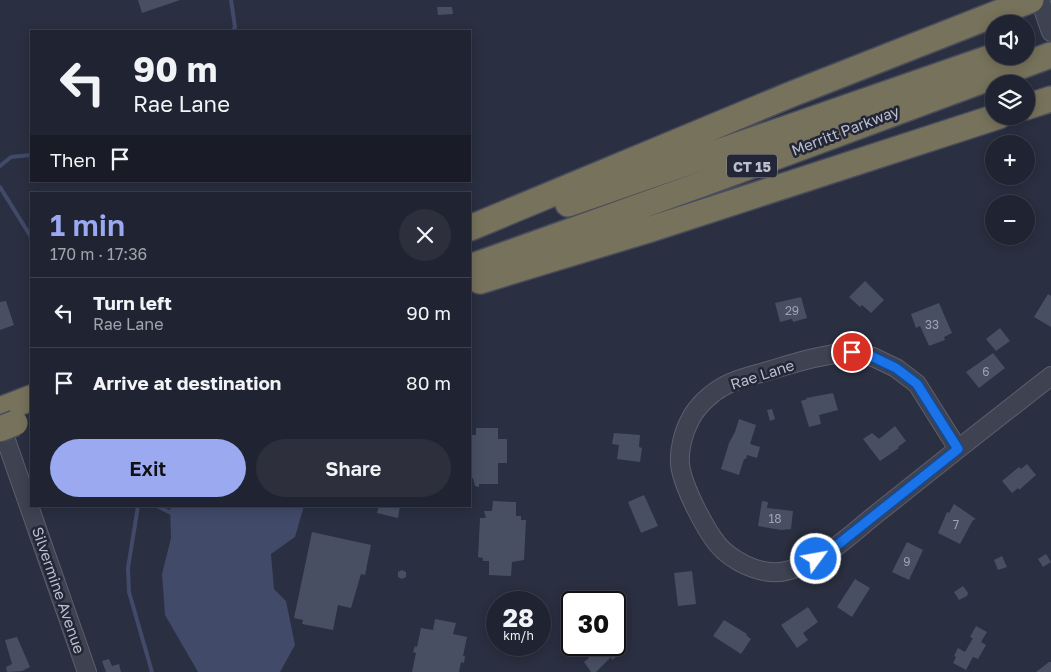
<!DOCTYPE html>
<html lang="en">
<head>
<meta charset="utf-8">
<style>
	:root { --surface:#202331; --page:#2d2f3d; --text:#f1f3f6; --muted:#a2a4ab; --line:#3d404d; --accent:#9baaf0 }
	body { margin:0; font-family:"Golos Text",sans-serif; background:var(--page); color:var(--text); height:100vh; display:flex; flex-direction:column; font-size:19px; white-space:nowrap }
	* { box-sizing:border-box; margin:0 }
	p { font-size:16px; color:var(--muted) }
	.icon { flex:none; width:28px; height:28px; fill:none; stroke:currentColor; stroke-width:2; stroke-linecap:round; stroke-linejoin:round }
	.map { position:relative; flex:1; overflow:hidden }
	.sheet { position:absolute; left:30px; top:192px; width:441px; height:315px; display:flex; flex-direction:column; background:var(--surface); border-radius:0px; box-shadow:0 2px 12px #0003,0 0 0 1px var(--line) }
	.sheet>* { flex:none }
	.banner { position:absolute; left:30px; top:30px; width:441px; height:152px; border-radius:0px; box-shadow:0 2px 12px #0003,0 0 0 1px var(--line); background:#202331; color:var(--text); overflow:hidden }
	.fabs { position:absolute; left:985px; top:15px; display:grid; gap:10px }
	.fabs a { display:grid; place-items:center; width:50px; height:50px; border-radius:50%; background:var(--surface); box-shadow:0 2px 12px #0003,0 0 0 1px var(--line); font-size:25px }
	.speed { position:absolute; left:486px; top:591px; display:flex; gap:10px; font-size:25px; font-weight:700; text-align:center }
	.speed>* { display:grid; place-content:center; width:65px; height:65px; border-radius:50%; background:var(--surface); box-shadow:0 2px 12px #0003,0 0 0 1px var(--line); line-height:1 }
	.speed small { font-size:12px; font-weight:400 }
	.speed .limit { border:2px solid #111; border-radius:8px; background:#fff; color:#111 }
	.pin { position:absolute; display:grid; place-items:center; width:42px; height:42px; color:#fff; margin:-21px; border:2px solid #fff; border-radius:50%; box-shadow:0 1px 5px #0007 }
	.me { position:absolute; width:55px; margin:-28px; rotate:58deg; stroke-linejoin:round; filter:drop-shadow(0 0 4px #0008) }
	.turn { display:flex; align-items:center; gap:18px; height:105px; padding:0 20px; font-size:22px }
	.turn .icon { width:65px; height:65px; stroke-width:2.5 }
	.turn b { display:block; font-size:35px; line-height:42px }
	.then { display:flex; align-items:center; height:48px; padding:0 20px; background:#0003; gap:10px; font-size:19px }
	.round { display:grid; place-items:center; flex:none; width:52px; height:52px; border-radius:26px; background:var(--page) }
	.overview { display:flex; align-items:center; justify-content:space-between; height:85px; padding:0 20px }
	h1 { font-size:30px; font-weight:600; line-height:38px; color:var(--accent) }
	.primary-button { display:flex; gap:10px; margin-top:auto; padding:10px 20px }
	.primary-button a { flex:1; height:58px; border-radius:30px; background:var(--accent); color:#111; font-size:20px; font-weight:600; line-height:58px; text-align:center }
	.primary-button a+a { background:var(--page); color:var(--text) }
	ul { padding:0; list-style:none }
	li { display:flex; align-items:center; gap:15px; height:70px; padding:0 20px; border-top:1px solid var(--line) }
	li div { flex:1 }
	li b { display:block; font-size:19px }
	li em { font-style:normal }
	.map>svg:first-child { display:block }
	.water { fill:#414a69 }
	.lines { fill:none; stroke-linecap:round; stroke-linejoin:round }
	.stream { stroke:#414a69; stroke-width:4 }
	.building { fill:#494f63 }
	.minor-casing { stroke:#5c5f6f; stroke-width:20 }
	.highway-casing { stroke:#484c5c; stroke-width:28 }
	.minor { stroke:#3e4251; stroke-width:18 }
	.highway { stroke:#77725b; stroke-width:25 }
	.highway-bridge-casing { stroke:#484c5c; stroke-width:28; stroke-linecap:butt }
	.highway-bridge { stroke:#77725b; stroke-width:25 }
	.route-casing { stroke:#114b97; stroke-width:12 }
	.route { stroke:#1a73e8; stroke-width:9 }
	.labels { text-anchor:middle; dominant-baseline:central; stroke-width:5; stroke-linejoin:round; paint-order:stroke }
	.number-label { font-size:12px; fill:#9ea2b1 }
	.shield { fill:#222637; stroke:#8d909f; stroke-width:1 }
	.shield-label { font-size:14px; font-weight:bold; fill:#bbbecb }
	.street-label { font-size:15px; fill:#bbbecb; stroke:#222637 }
</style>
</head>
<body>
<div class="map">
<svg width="1051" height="672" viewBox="0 0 1051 672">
	<rect width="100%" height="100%" fill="#2a2f41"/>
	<!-- water -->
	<path class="water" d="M 170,506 L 304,506 L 295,537 L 271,554 L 274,589 L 286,601 L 295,645 L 280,672 L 198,672 L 165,615 L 162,574 L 171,538 Z"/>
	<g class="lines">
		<!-- stream -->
		<path class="stream" d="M 231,0 L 235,27 L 233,31
			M 0,166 L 11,157 L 31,155
			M 0,187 L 31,237
			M 138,506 L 128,568 L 129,592 L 152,672
			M 157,506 L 173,514"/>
	</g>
	<!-- building -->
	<path class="building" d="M 138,0 L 180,0 L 142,13 Z
		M 437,7 L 452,7 L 453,14 L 438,15 Z
		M 865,281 L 884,300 L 871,313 L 862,305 L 860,307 L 849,297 Z
		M 1048,294 L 1051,296 L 1051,327 L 1034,317 Z
		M 801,297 L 807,318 L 793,322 L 792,319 L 780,322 L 775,303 Z
		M 6,301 L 14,325 L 0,330 L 0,302 Z
		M 939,303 L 952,333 L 944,337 L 945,340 L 929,346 L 920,326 L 916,328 L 911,314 Z
		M 1000,328 L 1010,341 L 996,351 L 986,339 Z
		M 993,353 L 1005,368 L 979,388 L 966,372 Z
		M 833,393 L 838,410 L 819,415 L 821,424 L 809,427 L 801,401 L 807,399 L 806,398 Z
		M 772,409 L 775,419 L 770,421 L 767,410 Z
		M 739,419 L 756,425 L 750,444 L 760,447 L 757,458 L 747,455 L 746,459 L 744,459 L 739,475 L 721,469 L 729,443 L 735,432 Z
		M 895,426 L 906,441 L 898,447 L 899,448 L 880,461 L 863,439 L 872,433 L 879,439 Z
		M 476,428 L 498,428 L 498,439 L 507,439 L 507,463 L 498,463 L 498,484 L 479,484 L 479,487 L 475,486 L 473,478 L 470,478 L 470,439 L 472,439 L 472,435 L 476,435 Z
		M 614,433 L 640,435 L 639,447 L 642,448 L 640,462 L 617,459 L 619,445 L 612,444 Z
		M 1027,464 L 1036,475 L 1019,490 L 1018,488 L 1012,493 L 1002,481 L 1019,467 L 1021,469 Z
		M 644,495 L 658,526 L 641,533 L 628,502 Z
		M 493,501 L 516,502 L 516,516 L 521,516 L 521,520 L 526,520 L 524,560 L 512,562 L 511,576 L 489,575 L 489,561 L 483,561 L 483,558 L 478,557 L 480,518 L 486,518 L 484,511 L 492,511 Z
		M 762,501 L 768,502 L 767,508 L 793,511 L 791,529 L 781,530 L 758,526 Z
		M 954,504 L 976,519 L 973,520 L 960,544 L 938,533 L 947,512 L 949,513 Z
		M 379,506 L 400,506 L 398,518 L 377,513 Z
		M 312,532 L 371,545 L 365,575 L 361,574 L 351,608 L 338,605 L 333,630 L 302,624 L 303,620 L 294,618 Z
		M 907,542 L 923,550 L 909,580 L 892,572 Z
		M 1046,554 L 1051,562 L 1043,567 L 1038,559 Z
		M 1002,556 L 1007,567 L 998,570 L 994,560 Z
		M 402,570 L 406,572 L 406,577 L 402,579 L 398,577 L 398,572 Z
		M 692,571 L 696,604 L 678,606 L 674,573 Z
		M 855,579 L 870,588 L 852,617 L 837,607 Z
		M 963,586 L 968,593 L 967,596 L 959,600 L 954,592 Z
		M 808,607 L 818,622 L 803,633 L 808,640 L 797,648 L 781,625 Z
		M 435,619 L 456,623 L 453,634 L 467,637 L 463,656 L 465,656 L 464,663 L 461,662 L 459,672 L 412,672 L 416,653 L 413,652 L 415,646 L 417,647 L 421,628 L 433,630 Z
		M 724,620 L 747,634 L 746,635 L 751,639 L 741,654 L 713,636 Z
		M 976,626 L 987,632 L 981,642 L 986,645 L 978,659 L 973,657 L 966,670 L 953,663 L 956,657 L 954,656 L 958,648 L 965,652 L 973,638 L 970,637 Z
		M 17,637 L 30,667 L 22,671 L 7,672 L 6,667 L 12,664 L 5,640 Z
		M 591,645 L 613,645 L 620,654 L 612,660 L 611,657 L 596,672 L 591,672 L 584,662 L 589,658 L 583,651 Z
		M 109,659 L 112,666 L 119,664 L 121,672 L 106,672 L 102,661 Z
		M 1049,662 L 1051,662 L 1051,672 L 1036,672 Z"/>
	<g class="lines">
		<defs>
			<path id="minor" d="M 1040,0 L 1051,32
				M 852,352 L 873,357 L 896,368 L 917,384 L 958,449 C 930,471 903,493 875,515 C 848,537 821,564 786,571 C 765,576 740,565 724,551 C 708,537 682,485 680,464 C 679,450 683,433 690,420 C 696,407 711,393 724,386 C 738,378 755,375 771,370 C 798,362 824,354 852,352 Z
				M 0,423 L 87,672
				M 958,449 L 1051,376"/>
			<path id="highway" d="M 1026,107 L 1051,99
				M 568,204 L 995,56
				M 470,228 L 792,94 L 1031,0
				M 470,267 L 705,183 L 1051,55
				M 480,281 L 651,229 L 999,116
				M 0,410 L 31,398"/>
		</defs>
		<!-- minor casing -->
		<use href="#minor" class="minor-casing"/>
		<!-- highway casing -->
		<use href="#highway" class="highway-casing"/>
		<!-- minor -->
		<use href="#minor" class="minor"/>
		<!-- highway -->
		<use href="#highway" class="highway"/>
		<defs>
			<path id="highway-bridge" d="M 0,429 L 15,423"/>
		</defs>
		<!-- highway-bridge casing -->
		<use href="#highway-bridge" class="highway-bridge-casing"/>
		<!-- highway-bridge -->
		<use href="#highway-bridge" class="highway-bridge"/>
	</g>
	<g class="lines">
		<defs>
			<path id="route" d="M 816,559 L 831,550 L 958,449 L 917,384 L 896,368 L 873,357 L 852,352"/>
		</defs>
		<!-- route casing -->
		<use href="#route" class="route-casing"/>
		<!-- route -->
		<use href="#route" class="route"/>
	</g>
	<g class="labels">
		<!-- number labels -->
		<g class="number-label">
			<text x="792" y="310">29</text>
			<text x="932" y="324">33</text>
			<text x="986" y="371">6</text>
			<text x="775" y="518">18</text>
			<text x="956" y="524">7</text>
			<text x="907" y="561">9</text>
		</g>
		<!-- shield labels -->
		<rect class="shield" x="727" y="154.5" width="50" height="23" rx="4"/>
		<g class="shield-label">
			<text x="752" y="166">CT 15</text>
		</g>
		<!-- street labels -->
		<g class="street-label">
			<text transform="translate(845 130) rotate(-21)">Merritt Parkway</text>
			<text transform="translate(762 374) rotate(-18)">Rae Lane</text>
			<text transform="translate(59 590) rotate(71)">Silvermine Avenue</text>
		</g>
	</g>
</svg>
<div class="fabs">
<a><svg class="icon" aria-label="sound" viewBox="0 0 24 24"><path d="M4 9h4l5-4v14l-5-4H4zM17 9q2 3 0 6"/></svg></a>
<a><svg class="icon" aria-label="layers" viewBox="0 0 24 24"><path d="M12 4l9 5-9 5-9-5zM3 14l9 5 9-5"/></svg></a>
<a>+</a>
<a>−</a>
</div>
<div class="speed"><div>28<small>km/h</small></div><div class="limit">30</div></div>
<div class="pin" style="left:852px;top:352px;background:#d93025"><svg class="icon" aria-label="arrive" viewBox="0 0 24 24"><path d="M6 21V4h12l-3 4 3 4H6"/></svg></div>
<svg class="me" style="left:816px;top:559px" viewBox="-20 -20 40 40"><circle r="17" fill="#1a73e8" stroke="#fff" stroke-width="3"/><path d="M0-11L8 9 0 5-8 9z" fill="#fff"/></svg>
<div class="banner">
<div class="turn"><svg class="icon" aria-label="left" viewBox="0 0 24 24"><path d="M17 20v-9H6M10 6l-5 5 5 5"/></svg><div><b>90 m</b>Rae Lane</div></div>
<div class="then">Then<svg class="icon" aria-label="arrive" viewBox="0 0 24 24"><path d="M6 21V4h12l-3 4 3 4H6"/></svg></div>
</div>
<section class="sheet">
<div class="overview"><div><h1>1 min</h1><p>170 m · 17:36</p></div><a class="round"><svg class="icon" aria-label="close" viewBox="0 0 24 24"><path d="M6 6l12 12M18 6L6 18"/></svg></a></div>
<ul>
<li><svg class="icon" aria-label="left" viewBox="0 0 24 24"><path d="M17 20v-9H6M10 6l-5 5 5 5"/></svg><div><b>Turn left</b><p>Rae Lane</p></div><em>90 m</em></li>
<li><svg class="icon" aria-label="arrive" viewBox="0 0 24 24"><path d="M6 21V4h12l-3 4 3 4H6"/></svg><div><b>Arrive at destination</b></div><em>80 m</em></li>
</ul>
<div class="primary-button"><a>Exit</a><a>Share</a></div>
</section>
</div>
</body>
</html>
